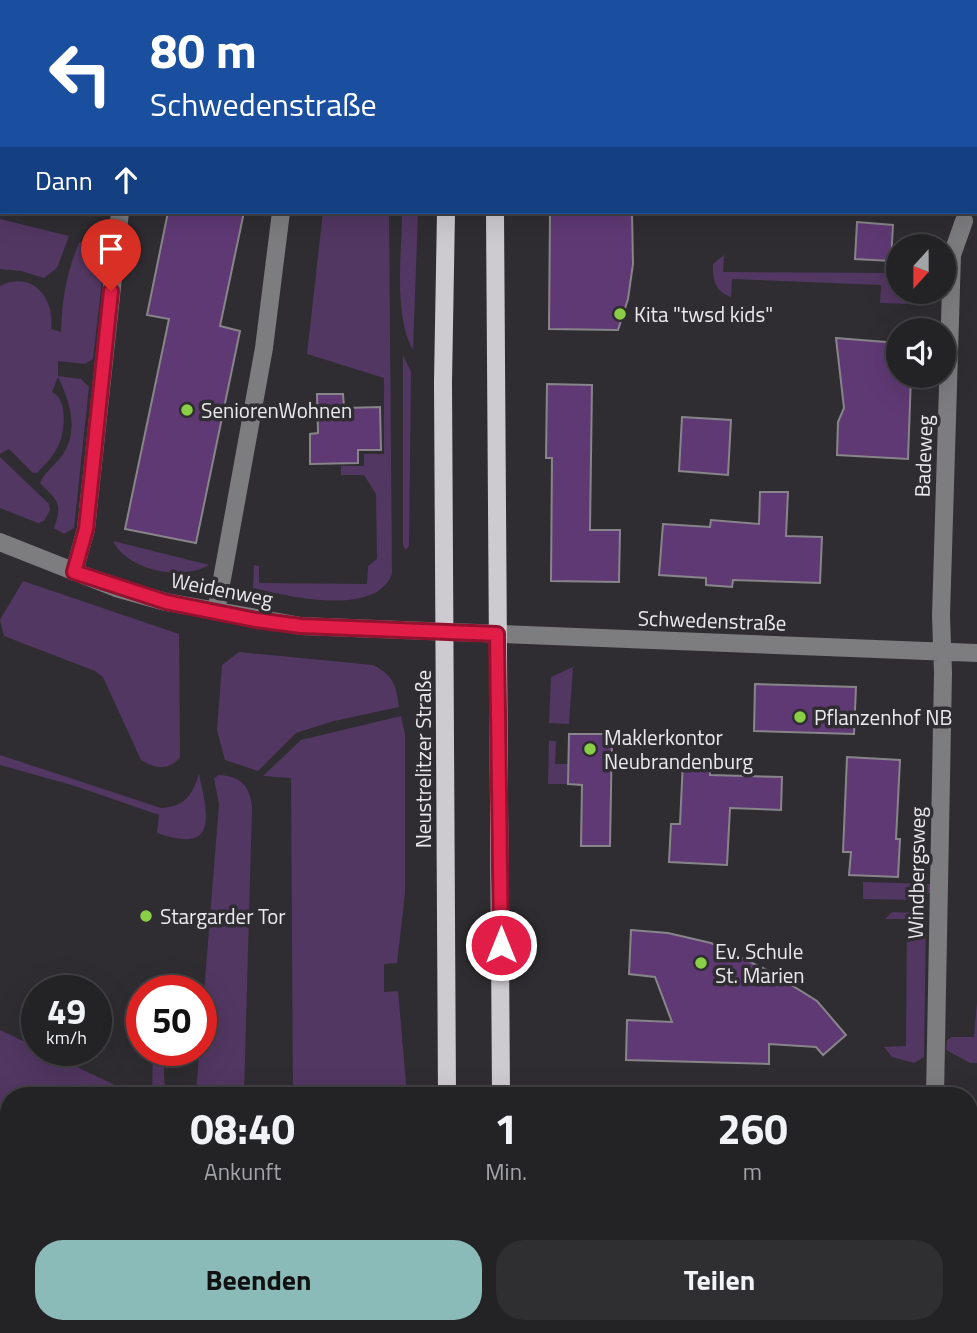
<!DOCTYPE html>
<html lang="de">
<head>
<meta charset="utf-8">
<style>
	:root { --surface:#232225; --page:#2f2f32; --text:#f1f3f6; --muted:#a3a4a7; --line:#403f42; --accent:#8bbbb9 }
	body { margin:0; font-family:"Titillium Web",sans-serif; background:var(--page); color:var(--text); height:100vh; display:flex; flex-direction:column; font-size:26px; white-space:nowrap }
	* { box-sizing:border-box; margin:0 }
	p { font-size:23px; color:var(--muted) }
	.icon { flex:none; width:38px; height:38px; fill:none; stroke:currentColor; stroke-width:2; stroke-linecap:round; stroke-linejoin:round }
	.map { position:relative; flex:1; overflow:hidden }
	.details { position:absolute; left:0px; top:1087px; width:978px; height:247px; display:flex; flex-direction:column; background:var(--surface); border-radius:28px 28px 0 0; box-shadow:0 7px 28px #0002,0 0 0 2px var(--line) }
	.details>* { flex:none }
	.top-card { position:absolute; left:0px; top:0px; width:978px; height:214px; box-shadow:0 7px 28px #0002,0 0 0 2px var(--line); background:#1a4fa0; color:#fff; overflow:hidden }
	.needle { width:46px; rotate:201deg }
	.controls { position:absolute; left:886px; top:234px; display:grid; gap:14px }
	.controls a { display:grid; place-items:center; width:70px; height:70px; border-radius:50%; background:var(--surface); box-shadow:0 7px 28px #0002,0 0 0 2px var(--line); font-size:35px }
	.speed { position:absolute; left:21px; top:975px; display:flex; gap:14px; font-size:35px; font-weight:700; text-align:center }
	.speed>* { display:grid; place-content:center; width:91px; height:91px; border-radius:50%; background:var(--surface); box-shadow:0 7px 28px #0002,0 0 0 2px var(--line); line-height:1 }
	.speed small { font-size:18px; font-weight:400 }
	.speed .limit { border:10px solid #d22; background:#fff; color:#111 }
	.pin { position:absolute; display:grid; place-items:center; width:60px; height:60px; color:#fff; margin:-72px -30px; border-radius:50% 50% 50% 0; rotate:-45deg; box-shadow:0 0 7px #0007 }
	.pin .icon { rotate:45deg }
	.me { position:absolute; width:77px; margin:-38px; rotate:0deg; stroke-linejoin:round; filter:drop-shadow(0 0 5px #0008) }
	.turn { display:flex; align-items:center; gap:24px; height:147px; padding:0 35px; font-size:32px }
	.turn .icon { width:91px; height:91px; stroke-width:2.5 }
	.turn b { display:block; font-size:49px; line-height:60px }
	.then { display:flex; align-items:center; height:66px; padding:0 35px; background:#0003; gap:14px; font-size:26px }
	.eta { display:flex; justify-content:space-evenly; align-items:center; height:119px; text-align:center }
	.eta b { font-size:42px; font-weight:700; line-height:49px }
	.button { display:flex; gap:14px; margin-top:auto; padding:14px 35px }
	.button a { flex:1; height:80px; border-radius:28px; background:var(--accent); color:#111; font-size:28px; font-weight:700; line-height:80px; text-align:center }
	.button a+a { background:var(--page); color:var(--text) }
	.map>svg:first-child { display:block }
	.green { fill:#523762 }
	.building { fill:#5f3974; stroke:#88858a; stroke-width:2 }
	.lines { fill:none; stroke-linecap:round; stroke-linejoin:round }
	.minor { stroke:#7d7c7e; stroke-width:18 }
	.major { stroke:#cecbd0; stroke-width:18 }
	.route-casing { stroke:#92132f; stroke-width:18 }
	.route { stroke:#e11d48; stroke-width:12 }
	.poi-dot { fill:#8ace47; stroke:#2f2d31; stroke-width:2.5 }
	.labels { text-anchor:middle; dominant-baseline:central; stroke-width:7; stroke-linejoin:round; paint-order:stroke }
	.poi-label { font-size:21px; fill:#eae9eb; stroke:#2f2d31; text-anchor:start }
	.street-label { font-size:21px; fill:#eae9eb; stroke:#2f2d31 }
</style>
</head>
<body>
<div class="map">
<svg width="977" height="1333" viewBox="0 0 977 1333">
	<rect width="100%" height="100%" fill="#2f2d31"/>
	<!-- green -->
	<path class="green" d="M 323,212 L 389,212 L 392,574 C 375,618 287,596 253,588 L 254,565 L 259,566 L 259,583 L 367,584 L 368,566 L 377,559 L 376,494 L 364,475 L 341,475 L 341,466 L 364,466 L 364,454 L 384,454 L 384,378 L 307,354 Z
		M 402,212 L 418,212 L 413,350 C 393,315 402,252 402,212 Z
		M 0,219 L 69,236 L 57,268 L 44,278 L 21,271 L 0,269 Z
		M 85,242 L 90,243 L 104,263 L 93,359 L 85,364 L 58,361 L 58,376 L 81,379 L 89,387 L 74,528 L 64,534 L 54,528 C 63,503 58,501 40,483 C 45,472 54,466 61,457 C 80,433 70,401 58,377 L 52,392 C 69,399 65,436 56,450 C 52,458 43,466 37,473 L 33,473 L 9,449 L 0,454 L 0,286 C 32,270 55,298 51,329 L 61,332 C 62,300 66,274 79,243 Z
		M 724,255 L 723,272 L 898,273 L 898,292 L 925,292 L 913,304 L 880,303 L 881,285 L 732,279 L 731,297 C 714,291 713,279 713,264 Z
		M 403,355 L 411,372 L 409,546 L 406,550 L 403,546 Z
		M 0,457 L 49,504 L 50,510 L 44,521 L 38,523 L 0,508 Z
		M 113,541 L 209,565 C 181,581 128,571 113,541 Z
		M 23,581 L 179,634 L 180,757 C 169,771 155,769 141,760 L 103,677 L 95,671 L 4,636 L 0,620 Z
		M 239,652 L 373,665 C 394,676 396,685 399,707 L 334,721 L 296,733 L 258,771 L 225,760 L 217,730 L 222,665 Z
		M 573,667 L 569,724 L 549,723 L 551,677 Z
		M 401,716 L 405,734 L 405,893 L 397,963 L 384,964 L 384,992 L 398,991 L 407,1095 L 293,1095 L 291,778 L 263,776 L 301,740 Z
		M 549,741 L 556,741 L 555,764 L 568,764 L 568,784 L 548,784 Z
		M 0,755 L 161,808 C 185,807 192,795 199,774 C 209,818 217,854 157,833 L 159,815 L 75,786 L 0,765 Z
		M 218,775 C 240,776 250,785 252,807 L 244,1095 L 196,1093 L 219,804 L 214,779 Z
		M 863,882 L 930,884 L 931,892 L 917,900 L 863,899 Z
		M 892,912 L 919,913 L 926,919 L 924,1057 L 914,1063 L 892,1057 L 884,1047 L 906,1046 L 907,919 L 885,919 Z
		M 977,1002 L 977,1063 L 970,1063 L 946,1050 L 947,1040 L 952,1037 L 974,1037 Z
		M 0,1030 L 125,1090 L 152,1094 L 153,1050 L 163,1050 L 165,1095 L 9,1096 L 9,1111 L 0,1106 Z
		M 0,1151 L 9,1155 L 9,1325 L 329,1325 L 342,1333 L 0,1333 Z
		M 970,1201 L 977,1201 L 977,1333 L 543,1333 L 543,1325 L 970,1325 Z"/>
	<!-- building -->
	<path class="building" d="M 168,212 L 244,212 L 220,326 L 240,331 L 196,543 L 125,529 L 169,319 L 147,315 Z
		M 550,212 L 632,212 L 633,264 L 628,299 L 618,330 L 549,329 Z
		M 857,222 L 893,225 L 891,261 L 855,259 Z
		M 836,338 L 898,343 L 898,376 L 911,376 L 908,459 L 837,455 L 838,422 L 844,408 Z
		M 547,384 L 592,385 L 590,530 L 620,530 L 619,582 L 551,581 L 552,458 L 546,458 Z
		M 317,394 L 343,394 L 344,408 L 380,407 L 381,450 L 358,450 L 358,463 L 310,464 L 310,434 L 318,433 Z
		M 682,417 L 731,420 L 728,475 L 679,471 Z
		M 760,492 L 788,492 L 786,536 L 822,537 L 820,583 L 733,580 L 732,587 L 706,585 L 706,578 L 659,575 L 663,524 L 710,527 L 711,520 L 759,524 Z
		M 755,684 L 856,687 L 854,734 L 754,731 Z
		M 569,734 L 612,734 L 610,846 L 581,846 L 582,785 L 568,784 Z
		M 847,757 L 900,760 L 896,839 L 900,839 L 898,877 L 849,875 L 851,852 L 843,852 Z
		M 683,761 L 710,762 L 710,775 L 782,777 L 781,810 L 730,808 L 727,865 L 669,862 L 671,824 L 680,824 Z
		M 631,930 L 668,933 L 711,943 L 767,970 L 817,1001 L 846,1035 L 823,1055 L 816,1047 L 769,1044 L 769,1064 L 626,1060 L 627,1020 L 672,1022 L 655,977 L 629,974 Z"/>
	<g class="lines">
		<!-- minor -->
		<path class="minor" d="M 143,2 L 143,0
			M 309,2 L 309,0
			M 976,172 L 977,172
			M 0,542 L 116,588 L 166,602 L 301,626 L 977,653
			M 74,572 L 86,529 L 120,212
			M 216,612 L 264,348 L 281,212
			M 935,1096 L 943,673 L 941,616 L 952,255 L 964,221"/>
		<!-- major -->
		<path class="major" d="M 448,2 L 448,0
			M 495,2 L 495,0
			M 446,212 L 443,382 L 447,1096
			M 495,212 L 501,1096
			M 499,1325 L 499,1333
			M 431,1333 L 434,1325"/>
	</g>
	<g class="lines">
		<defs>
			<path id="route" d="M 111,291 L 86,529 L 74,572 L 166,602 L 256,620 L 301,626 L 497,634 L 501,945"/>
		</defs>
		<!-- route casing -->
		<use href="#route" class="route-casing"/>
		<!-- route -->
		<use href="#route" class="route"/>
	</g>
	<!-- markers -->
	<g class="poi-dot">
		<circle cx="620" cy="314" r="7"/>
		<circle cx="187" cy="410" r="7"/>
		<circle cx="800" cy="717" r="7"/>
		<circle cx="590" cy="749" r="7"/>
		<circle cx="146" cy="916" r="7"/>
		<circle cx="701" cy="963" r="7"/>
	</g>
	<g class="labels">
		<!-- poi labels -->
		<g class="poi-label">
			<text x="634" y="314">Kita "twsd kids"</text>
			<text x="201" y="410">SeniorenWohnen</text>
			<text x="814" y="717">Pflanzenhof NB</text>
			<text x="604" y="737">Maklerkontor<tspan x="604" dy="24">Neubrandenburg</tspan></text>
			<text x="160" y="916">Stargarder Tor</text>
			<text x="715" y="951">Ev. Schule<tspan x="715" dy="24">St. Marien</tspan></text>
		</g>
		<!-- street labels -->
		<g class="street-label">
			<text transform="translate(923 456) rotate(-88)">Badeweg</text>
			<text transform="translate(222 589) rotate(11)">Weidenweg</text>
			<text transform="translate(712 620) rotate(2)">Schwedenstraße</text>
			<text transform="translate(423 759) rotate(-90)">Neustrelitzer Straße</text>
			<text transform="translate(916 873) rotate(-89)">Windbergsweg</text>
		</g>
	</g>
</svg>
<div class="controls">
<a><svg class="needle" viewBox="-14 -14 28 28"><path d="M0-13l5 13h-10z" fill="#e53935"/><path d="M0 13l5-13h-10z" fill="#a3a4a7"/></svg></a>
<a><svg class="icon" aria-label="sound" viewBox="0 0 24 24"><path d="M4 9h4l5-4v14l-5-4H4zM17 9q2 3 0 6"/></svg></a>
</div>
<div class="speed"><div>49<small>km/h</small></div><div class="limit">50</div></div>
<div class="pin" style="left:111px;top:291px;background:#d93025"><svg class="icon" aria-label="arrive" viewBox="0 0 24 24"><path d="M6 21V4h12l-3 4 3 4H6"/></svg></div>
<svg class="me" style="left:501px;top:945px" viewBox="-20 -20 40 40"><circle r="17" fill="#e11d48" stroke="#fff" stroke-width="3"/><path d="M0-11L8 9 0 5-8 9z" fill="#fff"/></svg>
<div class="top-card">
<div class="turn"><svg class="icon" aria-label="left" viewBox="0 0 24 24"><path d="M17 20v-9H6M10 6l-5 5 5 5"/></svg><div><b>80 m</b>Schwedenstraße</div></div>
<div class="then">Dann<svg class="icon" aria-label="ahead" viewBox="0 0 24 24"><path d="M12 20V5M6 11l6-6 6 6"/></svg></div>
</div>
<section class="details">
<div class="eta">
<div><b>08:40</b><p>Ankunft</p></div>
<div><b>1</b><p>Min.</p></div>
<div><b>260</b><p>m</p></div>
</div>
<div class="button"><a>Beenden</a><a>Teilen</a></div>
</section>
</div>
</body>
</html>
